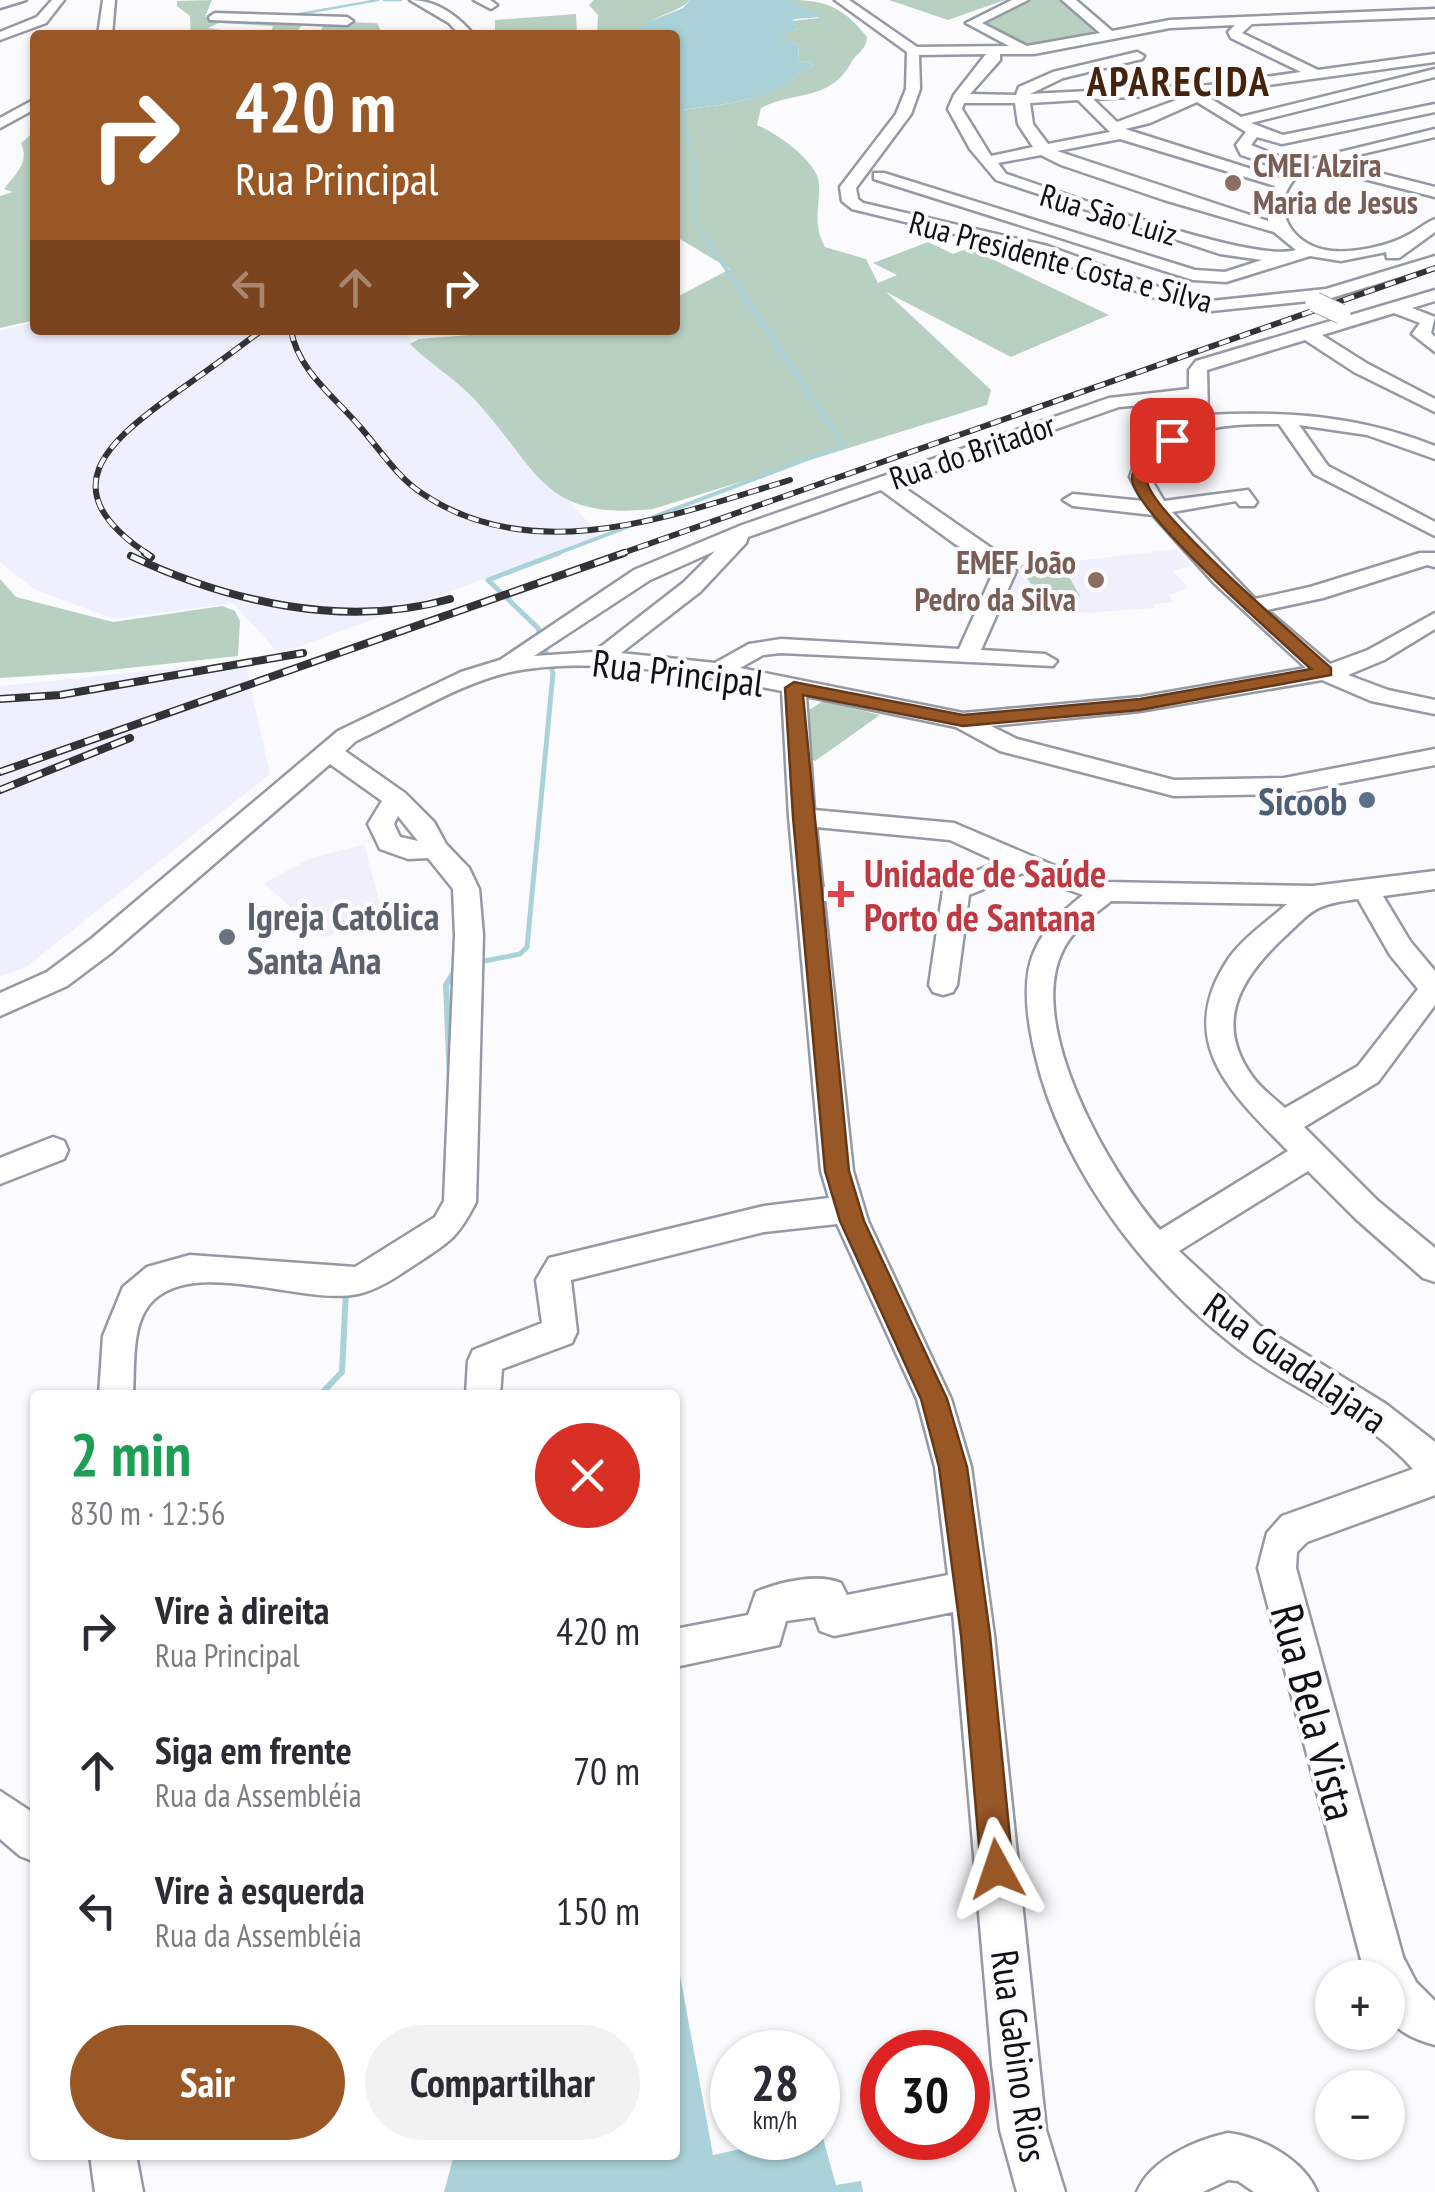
<!DOCTYPE html>
<html lang="pt">
<head>
<meta charset="utf-8">
<style>
	:root { --surface:#fff; --page:#f2f2f3; --text:#2b2b33; --muted:#7c7c81; --accent:#995726 }
	body { margin:0; font-family:"PT Sans Narrow",sans-serif; background:var(--page); color:var(--text); height:100vh; display:flex; flex-direction:column; font-size:38px; white-space:nowrap }
	* { box-sizing:border-box; margin:0 }
	p { font-size:32px; color:var(--muted) }
	.icon { flex:none; width:55px; height:55px; fill:none; stroke:currentColor; stroke-width:2; stroke-linecap:round; stroke-linejoin:round }
	.map { position:relative; flex:1; overflow:hidden }
	.side { position:absolute; left:30px; top:1390px; width:650px; height:770px; display:flex; flex-direction:column; background:var(--surface); border-radius:10px; box-shadow:0 2px 8px #0004 }
	.side>* { flex:none }
	.hud { position:absolute; left:30px; top:30px; width:650px; height:305px; border-radius:10px; box-shadow:0 2px 8px #0004; background:#995726; color:#fff; overflow:hidden }
	.controls { position:absolute; left:1315px; top:1960px; display:grid; gap:20px }
	.controls a { display:grid; place-items:center; width:90px; height:90px; border-radius:50%; background:var(--surface); box-shadow:0 2px 8px #0004; font-size:50px }
	.speed { position:absolute; left:710px; top:2030px; display:flex; gap:20px; font-size:50px; font-weight:700; text-align:center }
	.speed>* { display:grid; place-content:center; width:130px; height:130px; border-radius:50%; background:var(--surface); box-shadow:0 2px 8px #0004; line-height:1 }
	.speed small { font-size:25px; font-weight:400 }
	.speed .limit { border:15px solid #d22; background:#fff; color:#111 }
	.pin { position:absolute; display:grid; place-items:center; width:85px; height:85px; color:#fff; margin:-42px; border-radius:20px; box-shadow:0 5px 15px #0006 }
	.me { position:absolute; width:110px; margin:-55px; rotate:355deg; stroke-linejoin:round; filter:drop-shadow(0 0 8px #0008) }
	.turn { display:flex; align-items:center; gap:35px; height:210px; padding:0 40px; font-size:45px }
	.turn .icon { width:130px; height:130px; stroke-width:2.5 }
	.turn b { display:block; font-size:70px; line-height:85px }
	.lanes { display:flex; align-items:center; height:95px; padding:0 40px; background:#0003; justify-content:center; gap:50px; direction:ltr }
	.lanes .off { opacity:.35 }
	.round { display:grid; place-items:center; flex:none; width:105px; height:105px; border-radius:52px; background:var(--page) }
	.summary { display:flex; align-items:center; justify-content:space-between; height:170px; padding:0 40px }
	h1 { font-size:60px; font-weight:600; line-height:75px; color:#1e9e55 }
	.action { display:flex; gap:20px; margin-top:auto; padding:20px 40px }
	.action a { flex:1; height:115px; border-radius:60px; background:var(--accent); color:#fff; font-size:40px; font-weight:600; line-height:115px; text-align:center }
	.action a+a { background:var(--page); color:var(--text) }
	ul { padding:0; list-style:none }
	li { display:flex; align-items:center; gap:30px; height:140px; padding:0 40px }
	li div { flex:1 }
	li b { display:block; font-size:38px }
	li em { font-style:normal }
	.map>svg:first-child { display:block }
	.built { fill:#eef1fd }
	.education { fill:#f2effd }
	.green { fill:#b7d0c1 }
	.water { fill:#aad2d8 }
	.lines { fill:none; stroke-linecap:round; stroke-linejoin:round }
	.stream-far3 { stroke:#aad2d8; stroke-width:2.5 }
	.stream-far2 { stroke:#aad2d8; stroke-width:4 }
	.stream-far1 { stroke:#aad2d8; stroke-width:5 }
	.stream { stroke:#aad2d8; stroke-width:6 }
	.minor-casing { stroke:#9599a3; stroke-width:5 }
	.minor { fill:#fff; fill-rule:evenodd }
	.rail-far1-casing { stroke:#323337; stroke-width:6 }
	.rail-casing { stroke:#323337; stroke-width:8 }
	.rail-far1 { stroke:#fbfbfe; stroke-width:4; stroke-dasharray:11; stroke-linecap:butt }
	.rail { stroke:#fbfbfe; stroke-width:5; stroke-dasharray:15; stroke-linecap:butt }
	.minor-bridge-casing { stroke:#9599a3; stroke-width:21; stroke-linecap:butt }
	.minor-bridge { stroke:#fff; stroke-width:19 }
	.route { fill:#995726; stroke:#633919; stroke-width:2.5 }
	.education-dot { fill:#8d6e63; stroke:#fbfbfe; stroke-width:4 }
	.service-dot { fill:#5c6f8a; stroke:#fbfbfe; stroke-width:4 }
	.health-dot { fill:#e0444e; stroke:#fbfbfe; stroke-width:4 }
	.worship-dot { fill:#6b7280; stroke:#fbfbfe; stroke-width:4 }
	.labels { text-anchor:middle; dominant-baseline:central; stroke-width:8; stroke-linejoin:round; paint-order:stroke }
	.far-education-label { font-size:32px; font-weight:bold; fill:#785e54; stroke:#fbfbfe; text-anchor:start }
	.far-street-label { font-size:32px; fill:#101115; stroke:#fbfbfe }
	.street-label { font-size:38px; fill:#101115; stroke:#fbfbfe }
	.service-label { font-size:38px; font-weight:bold; fill:#4e5e75; stroke:#fbfbfe; text-anchor:end }
	.health-label { font-size:38px; font-weight:bold; fill:#be3a42; stroke:#fbfbfe; text-anchor:start }
	.worship-label { font-size:38px; font-weight:bold; fill:#5b616d; stroke:#fbfbfe; text-anchor:start }
	.far-district-label { font-size:40px; font-weight:bold; letter-spacing:2.5px; fill:#44240c; stroke:#fbfbfe }
	.near-street-label { font-size:45px; fill:#101115; stroke:#fbfbfe }
</style>
</head>
<body>
<div class="map">
<svg width="1435" height="2192" viewBox="0 0 1435 2192">
	<rect width="100%" height="100%" fill="#fbfbfe"/>
	<!-- built -->
	<path class="built" d="M 35,322 L 35,330 L 438,330 L 401,332 L 449,373 L 601,536 L 279,654 L 233,603 L 114,619 L 34,589 L 0,562 L 0,330 Z
		M 245,661 L 270,774 L 26,967 L 0,977 L 0,686 Z"/>
	<!-- education -->
	<path class="education" d="M 1176,549 L 1192,566 L 1173,571 L 1188,588 L 1169,595 L 1173,602 L 1154,604 L 1155,608 L 1084,613 L 1005,591 L 1026,556 L 1061,563 Z
		M 364,844 L 385,923 L 334,930 L 334,935 L 323,937 L 264,883 L 309,859 Z"/>
	<!-- green -->
	<path class="green" d="M 212,0 L 205,17 L 377,23 L 383,35 L 318,35 L 324,25 L 303,24 L 294,35 L 270,35 L 273,26 L 219,23 L 208,28 L 229,31 L 225,35 L 191,34 L 190,16 L 177,6 L 177,1 Z
		M 594,0 L 690,0 C 675,16 647,14 640,35 L 597,35 L 598,15 L 589,5 Z
		M 791,0 C 827,0 844,8 867,37 C 866,51 857,52 851,63 C 829,102 796,90 761,108 L 757,125 C 776,133 818,161 819,184 C 820,209 812,223 825,247 L 866,259 L 878,283 L 897,275 L 873,263 L 928,242 L 953,254 L 969,248 L 1109,315 L 1011,357 L 886,292 L 991,390 L 987,405 L 653,509 C 541,521 539,469 475,400 C 456,379 430,364 410,344 L 419,339 L 532,330 L 675,330 L 675,298 L 730,269 L 675,236 L 675,111 C 708,106 748,104 778,88 C 791,81 797,72 813,67 L 812,63 L 799,61 L 798,45 L 777,35 L 798,29 L 792,21 L 819,18 L 818,13 L 808,12 Z
		M 889,0 L 1005,0 L 948,20 Z
		M 1029,0 L 1061,0 L 1096,31 L 1027,50 L 971,25 Z
		M 576,14 L 577,35 L 495,35 L 495,20 Z
		M 35,131 L 35,320 L 0,328 L 0,196 L 13,192 L 4,189 C 15,174 30,163 21,143 Z
		M 1053,561 L 1061,563 L 1080,596 L 1042,602 L 1020,566 Z
		M 0,579 L 16,597 L 113,622 L 222,606 L 235,611 L 240,621 L 238,656 L 92,672 L 0,678 Z
		M 823,701 L 880,715 L 815,761 L 809,758 L 809,710 Z"/>
	<!-- water -->
	<path class="water" d="M 690,0 L 791,0 L 808,11 L 818,13 L 822,17 L 795,19 L 792,21 L 798,29 L 778,35 L 798,45 L 799,61 L 812,63 L 813,67 C 796,73 792,80 779,88 C 748,104 708,106 675,111 L 675,35 L 640,34 L 643,24 L 683,8 Z
		M 675,1948 L 713,2155 L 792,2138 L 818,2138 L 821,2131 L 836,2185 L 861,2181 L 863,2192 L 444,2192 L 454,2155 L 675,2155 Z"/>
	<g class="lines">
		<!-- stream-far3 -->
		<path class="stream-far3" d="M 384,0 L 401,0
			M 294,15 L 378,0
			M 675,95 L 695,161 L 697,226 L 708,242"/>
		<!-- stream-far2 -->
		<path class="stream-far2" d="M 553,555 L 844,445 L 706,239"/>
		<!-- stream-far1 -->
		<path class="stream-far1" d="M 474,963 L 520,954 L 527,947 L 553,673 L 538,628 L 488,580 L 559,553"/>
		<!-- stream -->
		<path class="stream" d="M 474,963 L 479,962
			M 450,1081 L 446,985 L 457,967
			M 320,1395 L 342,1372 L 346,1291"/>
		<defs>
			<path id="minor" d="M 0,0 L 26,0 L 0,8 Z
				M 52,0 L 64,0 L 46,23 L 0,40 L 0,32 L 37,17 Z
				M 103,0 L 115,0 L 112,35 L 98,35 Z
				M 410,0 C 436,0 457,15 474,35 L 460,35 L 449,23 Z
				M 474,0 L 490,0 L 497,5 L 491,9 Z
				M 835,0 L 849,0 L 917,47 L 1009,46 L 966,23 L 1012,0 L 1028,0 L 982,23 L 1027,46 L 1100,33 L 1062,0 L 1076,0 L 1112,31 L 1170,20 L 1435,9 L 1435,17 L 1252,24 L 1242,33 L 1318,70 L 1435,54 L 1435,62 L 1203,94 L 1241,117 L 1435,69 L 1435,77 L 1251,123 L 1283,135 L 1435,104 L 1435,112 L 1282,144 L 1257,137 L 1251,145 L 1295,163 L 1435,129 L 1435,137 L 1332,161 L 1435,187 L 1435,197 L 1313,166 C 1264,189 1281,246 1332,251 C 1354,253 1389,246 1408,235 C 1418,230 1425,223 1435,219 L 1435,232 L 1399,258 L 1387,258 L 1386,252 L 1341,261 L 1310,256 L 1226,282 L 1193,280 L 874,179 L 874,173 L 884,173 L 1195,270 L 1225,272 L 1262,260 L 1220,254 L 996,180 L 970,149 L 948,109 L 954,95 L 986,54 L 919,55 L 920,89 L 911,114 L 856,188 L 858,199 L 863,203 L 1048,246 L 1167,290 L 1211,301 L 1326,289 L 1435,256 L 1435,266 L 1328,299 L 1211,311 L 1155,298 L 1037,254 L 852,209 L 842,201 L 840,187 L 896,114 L 906,89 L 907,52 ZM 1235,25 L 1228,32 L 1231,38 L 1301,72 L 1209,85 L 1030,94 L 1063,78 L 1142,59 L 1144,56 L 1137,52 L 1053,72 L 1019,87 L 1016,95 L 970,94 L 1000,60 L 1000,54 L 1034,54 L 1170,28 ZM 1185,94 L 1187,96 L 1117,122 L 1093,99 ZM 1078,100 L 1110,132 L 1048,144 L 1033,124 L 1030,103 ZM 1197,102 L 1246,132 L 1236,145 L 1241,155 L 1286,170 L 1280,178 L 1125,129 L 1150,123 ZM 964,103 L 1015,103 L 1018,124 L 1033,147 L 991,156 L 962,109 ZM 1120,139 L 1275,186 L 1269,202 L 1268,221 L 1057,151 ZM 1041,155 L 1061,165 L 1164,200 L 1274,232 L 1296,250 C 1252,264 1060,191 1006,174 L 998,163 Z
				M 215,13 L 347,17 L 353,21 L 347,25 L 210,20 L 209,17 Z
				M 35,99 L 35,109 L 0,128 L 0,118 Z
				M 1435,290 L 1435,301 L 1412,308 L 1435,317 L 1431,333 L 1435,337 L 1435,352 L 1412,334 L 1420,323 L 1394,313 L 1322,335 L 1368,364 L 1435,399 L 1435,412 L 1354,372 L 1305,340 L 1207,370 L 1208,415 C 1289,411 1359,416 1435,446 L 1435,459 L 1367,435 L 1299,425 L 1328,466 L 1435,522 L 1435,536 L 1314,474 L 1279,424 C 1235,424 1165,423 1150,477 L 1164,501 L 1248,490 L 1257,502 L 1254,506 L 1240,506 L 1236,501 L 1172,512 L 1255,599 L 1310,587 L 1420,553 L 1435,553 L 1435,567 L 1427,565 L 1323,598 L 1267,610 L 1330,664 L 1368,650 L 1435,613 L 1435,629 L 1384,660 L 1348,675 L 1388,690 L 1435,700 L 1435,714 L 1371,701 L 1322,680 L 1140,711 L 991,726 L 1017,739 L 1174,780 L 1284,778 L 1435,749 L 1435,765 L 1284,794 L 1174,796 L 1000,751 L 956,727 L 806,696 L 814,810 L 954,823 L 1074,874 L 1105,882 L 1313,886 L 1435,871 L 1435,889 L 1383,896 L 1410,941 L 1435,971 L 1435,1005 L 1378,1082 L 1304,1127 L 1378,1201 L 1435,1248 L 1435,1282 L 1423,1278 L 1356,1219 L 1308,1171 L 1179,1251 L 1260,1326 L 1386,1404 L 1435,1442 L 1435,1495 L 1307,1542 L 1297,1552 L 1296,1568 L 1403,1957 L 1416,1982 L 1435,2001 L 1435,2045 C 1416,2040 1400,2033 1388,2018 L 1388,1978 L 1367,1978 L 1363,1967 L 1258,1568 L 1267,1533 L 1282,1516 L 1413,1469 C 1366,1415 1292,1391 1237,1348 C 1138,1271 1050,1154 1030,1028 C 1026,1003 1024,975 1034,952 C 1044,928 1063,911 1083,895 L 1023,873 L 969,895 L 957,985 L 953,992 L 943,995 L 933,992 L 929,985 L 943,890 L 947,883 L 998,862 L 950,840 L 816,827 L 853,1171 L 868,1221 L 951,1399 L 971,1467 L 994,1635 L 1046,2130 L 1065,2192 L 1017,2192 L 1000,2130 L 992,2064 L 953,1612 L 834,1636 L 820,1631 L 815,1617 L 786,1621 L 779,1645 L 675,1667 L 675,1629 L 748,1615 L 756,1592 C 779,1582 818,1573 841,1583 L 847,1595 L 948,1575 L 935,1467 L 917,1399 L 837,1224 L 764,1232 L 571,1280 L 577,1332 L 572,1343 L 502,1369 L 500,1395 L 466,1395 L 468,1361 L 473,1350 L 542,1323 L 536,1280 L 549,1258 L 764,1206 L 829,1198 L 821,1171 L 789,817 L 782,691 C 702,675 581,653 502,674 C 451,688 403,719 356,741 L 345,751 L 405,793 L 434,822 L 446,844 L 469,868 L 479,889 L 483,935 L 476,1202 C 458,1237 451,1241 419,1262 C 400,1274 381,1289 358,1294 C 301,1306 191,1254 149,1305 C 131,1328 135,1367 133,1395 L 99,1395 L 103,1336 L 123,1287 L 147,1267 L 190,1255 L 355,1267 L 435,1217 L 444,1201 L 455,935 L 453,889 L 428,858 L 408,859 L 380,849 L 368,824 L 382,801 L 330,764 L 111,953 L 67,986 L 0,1016 L 0,993 L 47,972 L 91,939 L 338,731 L 461,672 L 500,660 L 634,570 L 742,525 L 1109,398 L 1189,389 L 1189,370 L 1196,361 ZM 1189,401 L 1189,419 C 1166,436 1138,447 1130,477 L 1143,501 L 1073,494 L 1063,500 L 1073,506 L 1153,515 L 1214,583 L 1306,668 L 1140,697 L 963,713 L 740,668 L 763,655 L 781,653 L 1053,666 L 1057,661 L 1045,654 L 981,650 L 1016,571 L 1013,563 L 899,484 L 1119,407 ZM 881,490 L 955,544 L 993,566 L 994,571 L 959,649 L 781,639 L 749,644 L 715,663 L 621,653 L 700,592 L 746,543 L 748,537 ZM 715,551 L 684,582 L 594,652 L 534,656 L 650,580 ZM 398,816 L 418,841 L 400,837 L 394,824 ZM 1358,899 L 1390,955 L 1418,989 L 1358,1066 L 1285,1108 C 1274,1098 1260,1088 1252,1076 C 1214,1023 1240,980 1280,941 C 1314,910 1311,905 1358,899 ZM 1111,901 L 1287,904 C 1268,921 1243,938 1229,958 C 1173,1041 1231,1093 1288,1151 L 1160,1230 C 1111,1174 1024,1025 1063,950 C 1073,929 1094,915 1111,901 Z
				M 53,1137 L 64,1141 L 68,1150 L 64,1159 L 0,1184 L 0,1158 Z
				M 0,1791 L 35,1814 L 35,1862 L 20,1856 L 0,1839 Z
				M 1228,2133 C 1262,2137 1304,2160 1317,2192 L 1254,2192 L 1238,2181 L 1228,2180 L 1203,2192 L 1137,2192 C 1150,2160 1195,2140 1228,2133 Z
				M 90,2155 L 136,2155 L 143,2192 L 95,2192 Z"/>
		</defs>
		<!-- minor casing -->
		<use href="#minor" class="minor-casing"/>
		<!-- minor -->
		<use href="#minor" class="minor"/>
		<defs>
			<path id="rail-far1" d="M 291,330 C 298,371 335,397 361,428 C 380,450 398,478 423,494 C 535,569 674,515 790,480
				M 149,555 C 51,490 105,444 174,394 C 204,373 233,352 262,330
				M 617,555 L 1435,268"/>
			<path id="rail" d="M 145,553 L 151,557
				M 131,556 C 228,602 345,629 450,599
				M 0,699 L 60,695 L 303,653
				M 0,772 L 624,553
				M 0,790 L 130,738"/>
		</defs>
		<!-- rail-far1 casing -->
		<use href="#rail-far1" class="rail-far1-casing"/>
		<!-- rail casing -->
		<use href="#rail" class="rail-casing"/>
		<!-- rail-far1 -->
		<use href="#rail-far1" class="rail-far1"/>
		<!-- rail -->
		<use href="#rail" class="rail"/>
		<defs>
			<path id="minor-bridge" d="M 1315,302 L 1341,314"/>
		</defs>
		<!-- minor-bridge casing -->
		<use href="#minor-bridge" class="minor-bridge-casing"/>
		<!-- minor-bridge -->
		<use href="#minor-bridge" class="minor-bridge"/>
	</g>
	<!-- route -->
	<path class="route" d="M 1167,437 L 1179,440 C 1168,451 1145,461 1147,481 C 1150,512 1300,640 1331,668 L 1331,675 L 1140,710 L 963,726 L 803,695 L 849,1171 L 864,1221 L 947,1399 L 967,1467 L 990,1635 L 1013,1869 L 1008,1880 L 997,1885 L 986,1880 L 981,1869 L 961,1635 L 939,1467 L 921,1399 L 840,1221 L 825,1171 L 793,817 L 785,688 L 794,682 L 963,715 L 1140,699 L 1311,669 C 1281,641 1129,509 1132,477 C 1134,458 1153,446 1167,437 Z"/>
	<!-- markers -->
	<g class="education-dot">
		<circle cx="1233" cy="183" r="10"/>
		<circle cx="1096" cy="580" r="10"/>
	</g>
	<circle class="service-dot" cx="1367" cy="800" r="10"/>
	<path class="health-dot" d="M836 879h10v10h10v10h-10v10h-10v-10h-10v-10h10z"/>
	<circle class="worship-dot" cx="227" cy="937" r="10"/>
	<g class="labels">
		<!-- far-education labels -->
		<g class="far-education-label">
			<text x="1253" y="165">CMEI Alzira<tspan x="1253" dy="37">Maria de Jesus</tspan></text>
			<text x="1076" y="562" text-anchor="end">EMEF João<tspan x="1076" dy="37">Pedro da Silva</tspan></text>
		</g>
		<!-- far-street labels -->
		<g class="far-street-label">
			<text transform="translate(1109 214) rotate(17)">Rua São Luiz</text>
			<text transform="translate(1061 261) rotate(15)">Rua Presidente Costa e Silva</text>
			<text transform="translate(972 451) rotate(-19)">Rua do Britador</text>
		</g>
		<!-- street labels -->
		<g class="street-label">
			<text transform="translate(678 672) rotate(7)">Rua Principal</text>
			<text transform="translate(1296 1362) rotate(35)">Rua Guadalajara</text>
			<text transform="translate(1020 2056) rotate(82)">Rua Gabino Rios</text>
		</g>
		<!-- service labels -->
		<g class="service-label">
			<text x="1347" y="800">Sicoob</text>
		</g>
		<!-- health labels -->
		<g class="health-label">
			<text x="864" y="872">Unidade de Saúde<tspan x="864" dy="44">Porto de Santana</tspan></text>
		</g>
		<!-- worship labels -->
		<g class="worship-label">
			<text x="247" y="915">Igreja Católica<tspan x="247" dy="44">Santa Ana</tspan></text>
		</g>
		<!-- far-district labels -->
		<g class="far-district-label">
			<text x="1179" y="81">APARECIDA</text>
		</g>
		<!-- near-street labels -->
		<g class="near-street-label">
			<text transform="translate(1315 1712) rotate(75)">Rua Bela Vista</text>
		</g>
	</g>
</svg>
<div class="controls">
<a>+</a>
<a>−</a>
</div>
<div class="speed"><div>28<small>km/h</small></div><div class="limit">30</div></div>
<div class="pin" style="left:1172px;top:440px;background:#d93025"><svg class="icon" aria-label="arrive" viewBox="0 0 24 24"><path d="M6 21V4h12l-3 4 3 4H6"/></svg></div>
<svg class="me" style="left:997px;top:1869px" viewBox="-20 -20 40 40"><path d="M0-17L14 15 0 8-14 15z" fill="#995726" stroke="#fff" stroke-width="4"/></svg>
<div class="hud">
<div class="turn"><svg class="icon" aria-label="right" viewBox="0 0 24 24"><path d="M7 20v-9h11M14 6l5 5-5 5"/></svg><div><b>420 m</b>Rua Principal</div></div>
<div class="lanes"><svg class="icon off" aria-label="left" viewBox="0 0 24 24"><path d="M17 20v-9H6M10 6l-5 5 5 5"/></svg><svg class="icon off" aria-label="ahead" viewBox="0 0 24 24"><path d="M12 20V5M6 11l6-6 6 6"/></svg><svg class="icon" aria-label="right" viewBox="0 0 24 24"><path d="M7 20v-9h11M14 6l5 5-5 5"/></svg></div>
</div>
<section class="side">
<div class="summary"><div><h1>2 min</h1><p>830 m · 12:56</p></div><a class="round" style="background:#d93025;color:#fff"><svg class="icon" aria-label="close" viewBox="0 0 24 24"><path d="M6 6l12 12M18 6L6 18"/></svg></a></div>
<ul>
<li><svg class="icon" aria-label="right" viewBox="0 0 24 24"><path d="M7 20v-9h11M14 6l5 5-5 5"/></svg><div><b>Vire à direita</b><p>Rua Principal</p></div><em>420 m</em></li>
<li><svg class="icon" aria-label="ahead" viewBox="0 0 24 24"><path d="M12 20V5M6 11l6-6 6 6"/></svg><div><b>Siga em frente</b><p>Rua da Assembléia</p></div><em>70 m</em></li>
<li><svg class="icon" aria-label="left" viewBox="0 0 24 24"><path d="M17 20v-9H6M10 6l-5 5 5 5"/></svg><div><b>Vire à esquerda</b><p>Rua da Assembléia</p></div><em>150 m</em></li>
</ul>
<div class="action"><a>Sair</a><a>Compartilhar</a></div>
</section>
</div>
</body>
</html>
